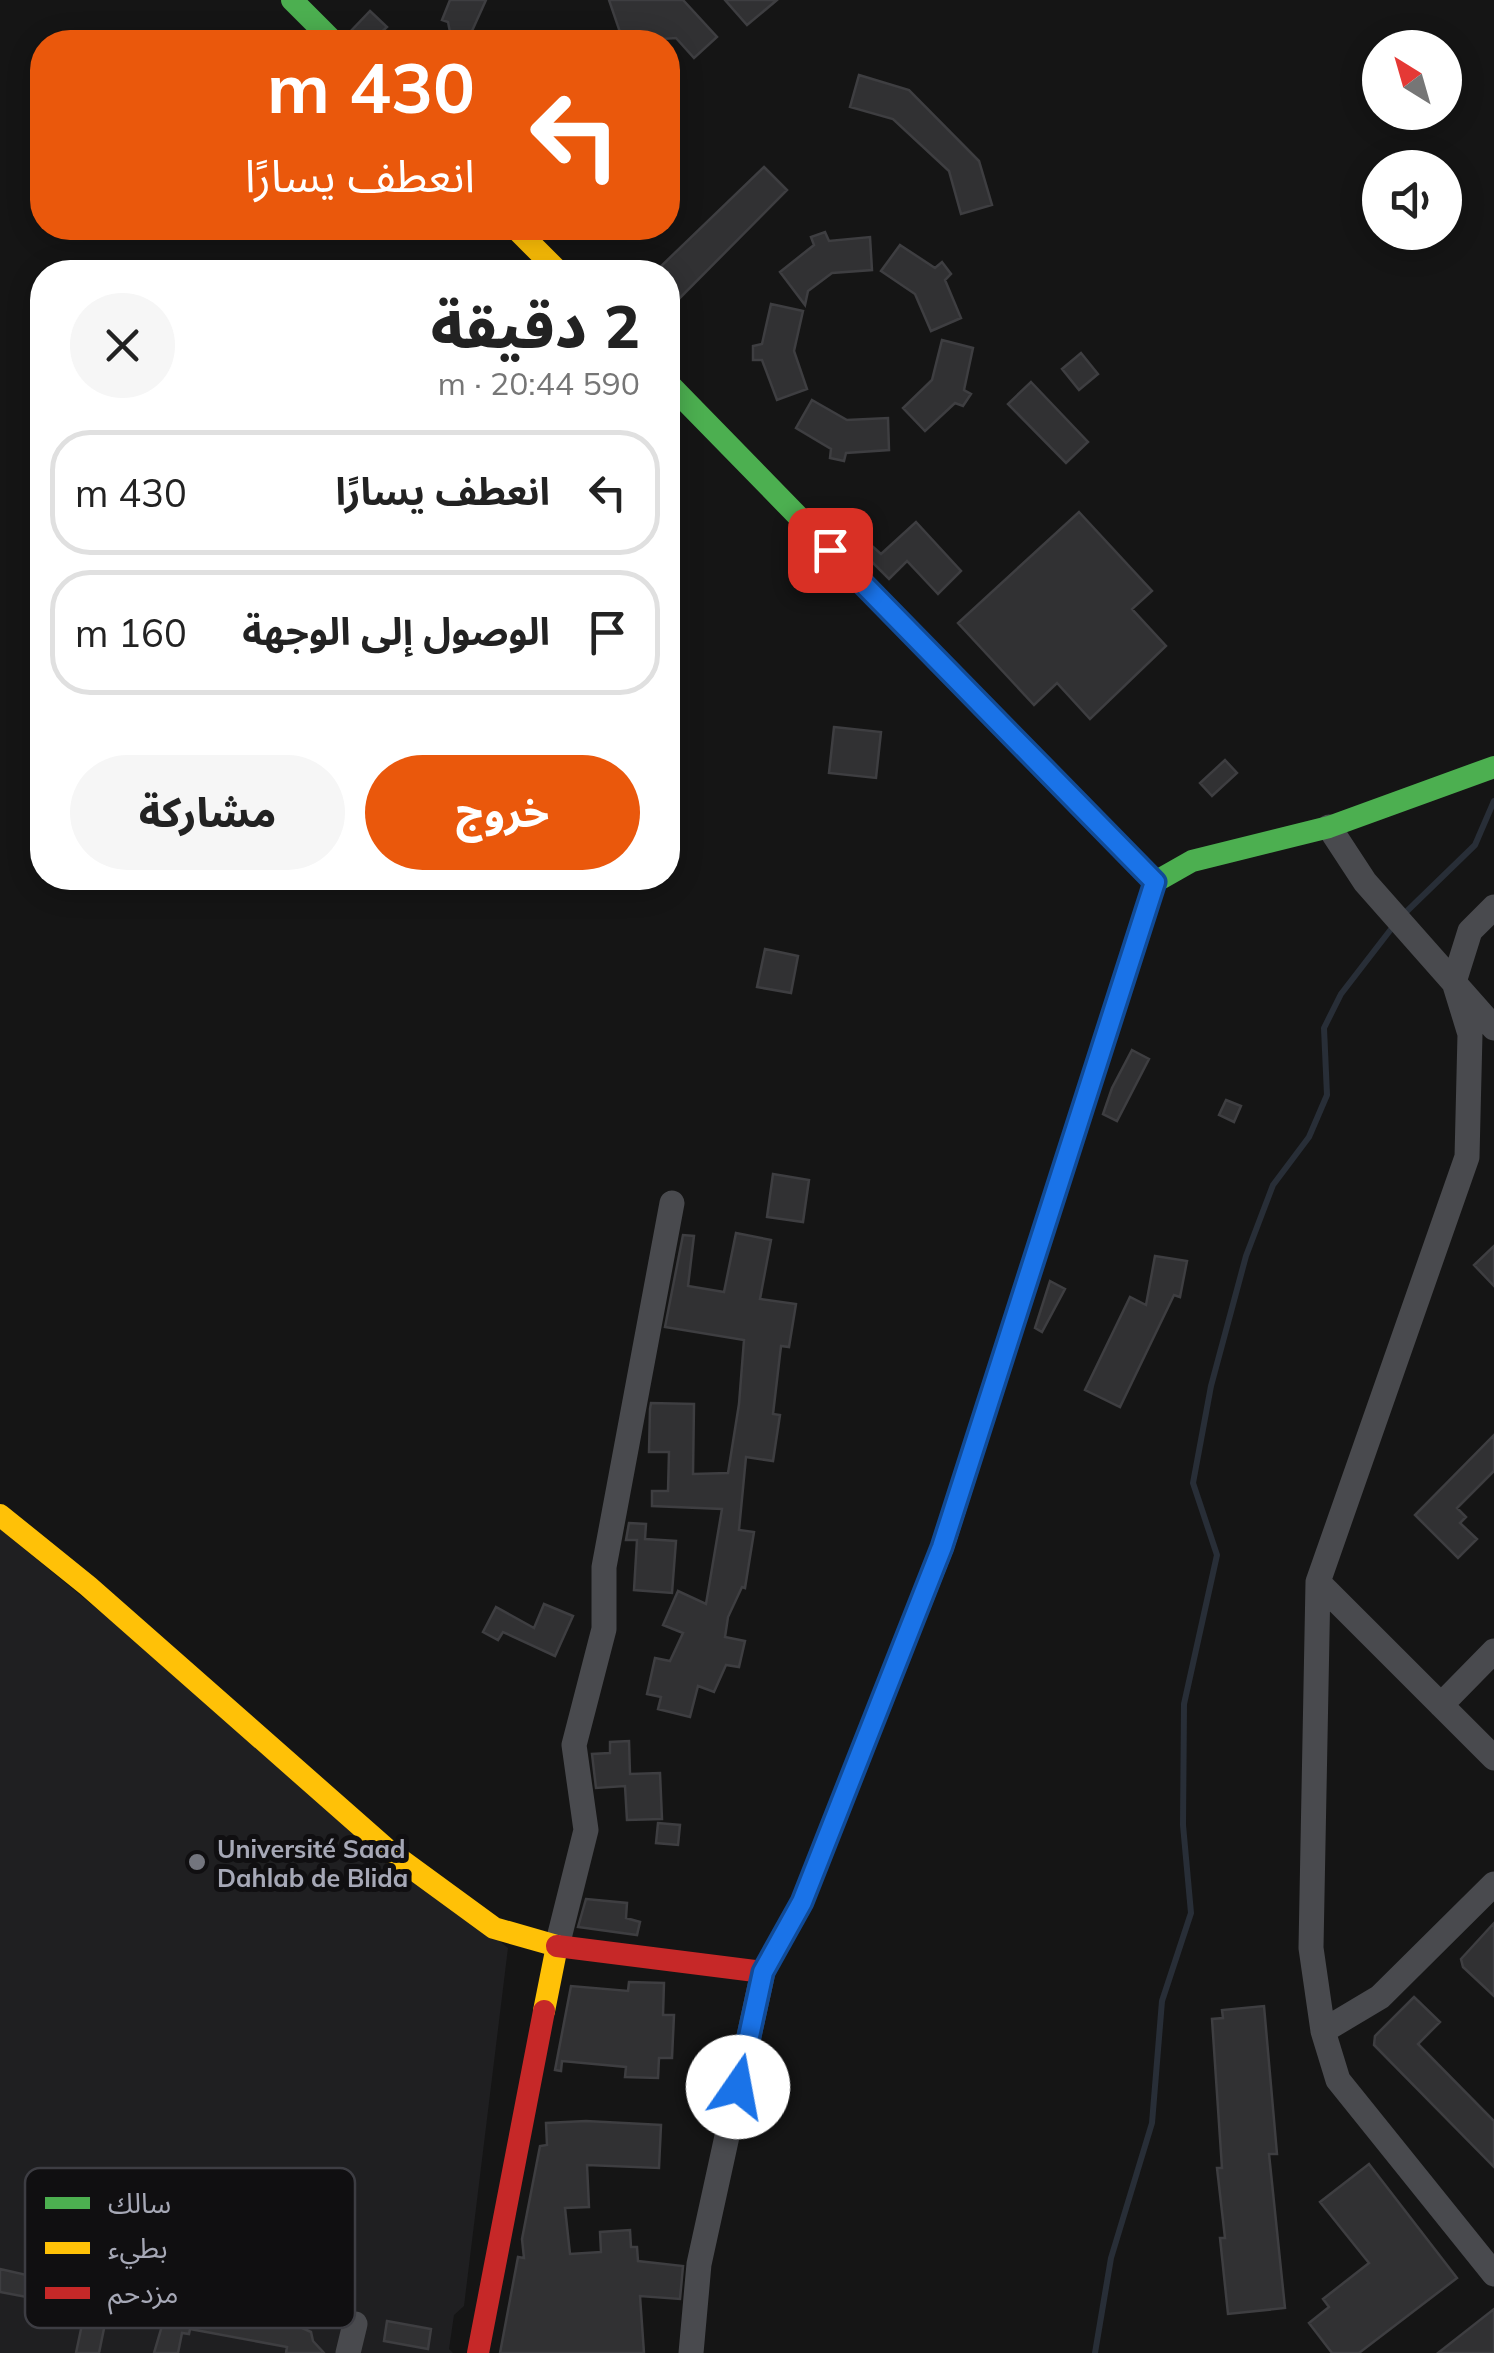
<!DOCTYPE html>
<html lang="ar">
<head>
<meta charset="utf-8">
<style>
	:root { --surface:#fff; --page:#f6f6f6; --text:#222; --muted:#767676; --line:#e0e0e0; --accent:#ea580c }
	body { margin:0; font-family:Mulish,"Noto Sans Arabic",sans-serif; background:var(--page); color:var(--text); direction:rtl; height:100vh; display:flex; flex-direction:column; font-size:38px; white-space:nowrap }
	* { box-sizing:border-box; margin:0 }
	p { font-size:32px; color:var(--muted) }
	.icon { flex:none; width:55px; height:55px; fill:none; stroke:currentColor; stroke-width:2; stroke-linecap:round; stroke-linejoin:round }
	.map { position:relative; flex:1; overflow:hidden; direction:ltr }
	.panel { position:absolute; left:30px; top:260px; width:650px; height:630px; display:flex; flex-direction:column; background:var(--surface); border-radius:40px; box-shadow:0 5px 25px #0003; direction:rtl }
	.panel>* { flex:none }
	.top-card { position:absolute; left:30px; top:30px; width:650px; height:210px; border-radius:40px; box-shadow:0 5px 25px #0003; direction:rtl; background:#ea580c; color:#fff; overflow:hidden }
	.needle { width:65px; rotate:323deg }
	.controls { position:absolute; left:1362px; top:30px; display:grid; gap:20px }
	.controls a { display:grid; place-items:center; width:100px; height:100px; border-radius:50%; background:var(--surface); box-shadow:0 5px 25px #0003; font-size:50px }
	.pin { position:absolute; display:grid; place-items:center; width:85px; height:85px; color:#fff; margin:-42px; border-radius:20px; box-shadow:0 5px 15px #0006 }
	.me { position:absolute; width:110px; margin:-55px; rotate:12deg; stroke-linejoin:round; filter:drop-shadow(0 0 8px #0008) }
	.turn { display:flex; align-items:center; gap:35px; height:210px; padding:0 40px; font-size:45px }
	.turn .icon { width:130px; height:130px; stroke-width:2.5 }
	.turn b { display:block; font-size:70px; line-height:85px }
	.round { display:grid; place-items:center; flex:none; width:105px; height:105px; border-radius:52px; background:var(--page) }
	.head { display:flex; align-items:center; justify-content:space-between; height:170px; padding:0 40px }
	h1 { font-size:60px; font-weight:800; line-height:75px }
	.action { display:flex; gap:20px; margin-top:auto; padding:20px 40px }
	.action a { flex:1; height:115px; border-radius:60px; background:var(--accent); color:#fff; font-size:40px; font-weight:800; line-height:115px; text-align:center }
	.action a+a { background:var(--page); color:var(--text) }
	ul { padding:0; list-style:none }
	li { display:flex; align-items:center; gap:30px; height:125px; margin:0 20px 15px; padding:0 20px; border:5px solid var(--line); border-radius:40px }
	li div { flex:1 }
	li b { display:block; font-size:38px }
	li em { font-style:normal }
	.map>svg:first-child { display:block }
	.built { fill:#1f1f21 }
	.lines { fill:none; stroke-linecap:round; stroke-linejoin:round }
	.stream { stroke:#282e37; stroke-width:6 }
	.building { fill:#313133; stroke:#3e3e41; stroke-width:2.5 }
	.street { stroke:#494a4e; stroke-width:25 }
	.fast { stroke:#4caf50; stroke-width:22 }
	.slow { stroke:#ffc107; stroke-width:22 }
	.jam { stroke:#c62828; stroke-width:22 }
	.route-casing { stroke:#114b97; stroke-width:25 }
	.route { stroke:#1a73e8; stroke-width:18 }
	.poi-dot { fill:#73757e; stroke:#100f11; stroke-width:4 }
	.labels { text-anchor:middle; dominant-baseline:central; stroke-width:10; stroke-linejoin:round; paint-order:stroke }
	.poi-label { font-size:25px; font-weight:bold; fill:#a6a8b6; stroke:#100f11; text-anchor:start }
	.key { fill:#100f11; stroke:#3d3d43; stroke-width:2.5 }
	.key-label { font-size:28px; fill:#a6a8b6 }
</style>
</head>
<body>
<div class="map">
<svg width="1494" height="2353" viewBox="0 0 1494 2353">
	<rect width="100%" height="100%" fill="#151515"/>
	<!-- built -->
	<path class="built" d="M 0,1529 L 508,1948 L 464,2306 L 454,2315 L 449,2349 L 453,2353 L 0,2353 Z"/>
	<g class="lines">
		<!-- stream -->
		<path class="stream" d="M 1404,914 L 1475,845 L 1494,801
			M 1095,2353 L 1111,2258 L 1152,2123 L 1162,2001 L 1191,1913 L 1183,1825 L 1184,1704 L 1217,1555 L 1193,1483 L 1211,1386 L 1246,1256 L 1273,1185 L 1309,1137 L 1327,1095 L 1324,1028 L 1341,994 L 1395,924"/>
	</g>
	<!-- building -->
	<path class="building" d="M 450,0 L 486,0 L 467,42 L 452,42 L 448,22 L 442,20 Z
		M 609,0 L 683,0 L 717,37 L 694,58 L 676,38 L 619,42 L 621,35 Z
		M 725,0 L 777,0 L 747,25 Z
		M 370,11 L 387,27 L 371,42 L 364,42 L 351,31 Z
		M 859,75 L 909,90 L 979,161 L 992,205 L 961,214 L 949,171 L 893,119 L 850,107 Z
		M 764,167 L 787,190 L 668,310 L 668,272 L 655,272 Z
		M 825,232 L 829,241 L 870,237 L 872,270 L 832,273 L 808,291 L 805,305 L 780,272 L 814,245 L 811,237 Z
		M 900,245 L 935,268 L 942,262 L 951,274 L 945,280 L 961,318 L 931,331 L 915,294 L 881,271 Z
		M 771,304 L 803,311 L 794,351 L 807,389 L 777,400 L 762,360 L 753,360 L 753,346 L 762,344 Z
		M 942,340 L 973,348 L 964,390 L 971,394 L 963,406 L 955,403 L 925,431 L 903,408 L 932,380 Z
		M 1081,353 L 1098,374 L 1079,390 L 1062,369 Z
		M 1031,382 L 1088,442 L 1066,463 L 1008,404 Z
		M 812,400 L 847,420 L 888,418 L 889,450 L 846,453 L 844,461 L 830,458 L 831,449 L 796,428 Z
		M 1079,512 L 1152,591 L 1132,609 L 1166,646 L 1090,719 L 1057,683 L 1034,705 L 958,623 Z
		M 916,522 L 961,571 L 938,594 L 907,561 L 889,579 L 864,554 L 872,546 L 881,554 Z
		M 834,727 L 881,732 L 876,778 L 829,773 Z
		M 1225,760 L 1237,773 L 1212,796 L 1200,783 Z
		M 765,949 L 798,956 L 791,993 L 757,987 Z
		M 1132,1050 L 1149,1059 L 1117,1121 L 1103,1114 L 1112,1088 Z
		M 1226,1100 L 1241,1106 L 1234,1122 L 1219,1115 Z
		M 773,1174 L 809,1180 L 803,1222 L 767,1217 Z
		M 736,1233 L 771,1240 L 760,1299 L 796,1304 L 789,1347 L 781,1346 L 773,1414 L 780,1415 L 773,1461 L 746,1457 L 739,1530 L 754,1532 L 745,1588 L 742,1587 L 728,1617 L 725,1637 L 745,1641 L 739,1667 L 726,1665 L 714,1692 L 698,1686 L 690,1717 L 658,1709 L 661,1697 L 647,1694 L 655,1658 L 670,1661 L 683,1633 L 663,1625 L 678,1591 L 706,1604 L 722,1509 L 652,1506 L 652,1491 L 668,1491 L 669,1452 L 649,1452 L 650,1409 L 651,1403 L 694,1404 L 693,1474 L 728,1473 L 739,1404 L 744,1340 L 665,1327 L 683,1235 L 694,1236 L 688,1286 L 724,1292 Z
		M 1494,1246 L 1494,1286 L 1474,1265 Z
		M 1155,1256 L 1187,1261 L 1180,1297 L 1174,1295 L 1120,1407 L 1085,1390 L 1130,1297 L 1146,1305 Z
		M 1050,1281 L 1065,1289 L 1042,1332 L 1035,1328 Z
		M 1494,1435 L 1494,1471 L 1457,1508 L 1466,1517 L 1460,1523 L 1477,1539 L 1458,1558 L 1415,1515 Z
		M 629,1523 L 646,1524 L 645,1539 L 676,1541 L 672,1593 L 634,1590 L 637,1540 L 626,1540 Z
		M 544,1604 L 573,1616 L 555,1656 L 503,1632 L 498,1640 L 483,1632 L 496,1607 L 534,1628 Z
		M 629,1741 L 630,1774 L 660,1773 L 662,1819 L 627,1820 L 625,1786 L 596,1788 L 592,1754 L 610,1753 L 610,1742 Z
		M 658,1823 L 680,1825 L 678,1845 L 656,1843 Z
		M 586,1899 L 627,1903 L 626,1918 L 640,1922 L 637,1935 L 578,1927 Z
		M 1494,1923 L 1494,1996 L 1463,1967 L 1461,1959 Z
		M 629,1982 L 664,1983 L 663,2015 L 674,2015 L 672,2058 L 659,2058 L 658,2078 L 625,2077 L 626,2067 L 562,2061 L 561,2071 L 555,2070 L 571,1986 L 628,1991 Z
		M 1414,1997 L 1440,2022 L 1418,2044 L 1494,2121 L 1494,2167 L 1374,2045 L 1375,2036 Z
		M 1264,2006 L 1277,2154 L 1269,2154 L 1285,2308 L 1228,2314 L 1220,2238 L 1225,2238 L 1217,2168 L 1222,2168 L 1212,2019 L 1223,2018 L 1222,2010 Z
		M 586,2121 L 661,2125 L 659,2168 L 587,2165 L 589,2207 L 565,2208 L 570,2254 L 601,2252 L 600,2232 L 630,2230 L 631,2247 L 637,2247 L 638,2261 L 683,2266 L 680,2299 L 640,2296 L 644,2353 L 500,2353 L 518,2257 L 524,2258 L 522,2239 L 540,2146 L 547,2145 L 546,2123 Z
		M 1369,2164 L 1457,2278 L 1359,2353 L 1332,2353 L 1309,2323 L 1329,2307 L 1323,2299 L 1369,2263 L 1320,2202 Z
		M 0,2269 L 44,2279 L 45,2275 L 104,2291 L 109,2304 L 99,2353 L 76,2353 L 84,2315 L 79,2313 L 80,2307 L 0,2292 Z
		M 181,2303 L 252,2320 L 253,2316 L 300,2327 L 311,2332 L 313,2341 L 324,2353 L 286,2353 L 287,2347 L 190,2329 L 189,2334 L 182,2333 L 178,2353 L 154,2353 L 167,2309 Z
		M 1494,2309 L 1494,2353 L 1438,2353 Z
		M 387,2321 L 431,2329 L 428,2349 L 384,2341 Z"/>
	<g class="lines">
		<!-- street -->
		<path class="street" d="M 1329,827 L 1365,882 L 1494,1028
			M 1494,907 L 1470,931 L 1454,982 L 1470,1034 L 1467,1157 L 1318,1582 L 1311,1948 L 1323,2031 L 1338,2080 L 1494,2274
			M 1318,1582 L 1494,1758
			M 1441,1705 L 1494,1651
			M 557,1946 L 586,1830 L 574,1745 L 604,1629 L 604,1567 L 672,1203
			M 1323,2031 L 1380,1997 L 1494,1884
			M 348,2353 L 355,2324
			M 691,2353 L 699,2264 L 763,1972"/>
		<!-- fast -->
		<path class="fast" d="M 292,0 L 334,42
			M 668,383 L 1155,882
			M 1077,1125 L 1155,882 L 1192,861 L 1329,827 L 1494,767"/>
		<!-- slow -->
		<path class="slow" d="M 515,228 L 559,272
			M 0,1515 L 88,1586 L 390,1852 L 494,1928 L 557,1946 L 544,2011
			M 920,1605 L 943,1547 L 1077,1125"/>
		<!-- jam -->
		<path class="jam" d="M 557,1946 L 763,1972 L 802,1902 L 920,1605
			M 478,2353 L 544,2011"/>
	</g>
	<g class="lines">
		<defs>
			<path id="route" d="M 738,2087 L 763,1972 L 802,1902 L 942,1547 L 1155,882 L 830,550"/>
		</defs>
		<!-- route casing -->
		<use href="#route" class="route-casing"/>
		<!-- route -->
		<use href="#route" class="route"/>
	</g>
	<!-- markers -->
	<circle class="poi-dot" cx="197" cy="1862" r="10"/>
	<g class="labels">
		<!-- poi labels -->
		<g class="poi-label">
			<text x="217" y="1848">Université Saad<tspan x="217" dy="29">Dahlab de Blida</tspan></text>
		</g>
	</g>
	<!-- legend -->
	<rect x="25" y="2168" width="330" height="160" rx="15" class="key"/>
	<rect x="45" y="2197" width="45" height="12" fill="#4caf50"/>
	<rect x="45" y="2242" width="45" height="12" fill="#ffc107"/>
	<rect x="45" y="2287" width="45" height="12" fill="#c62828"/>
	<g class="key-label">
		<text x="108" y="2213">سالك</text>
		<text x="108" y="2258">بطيء</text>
		<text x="108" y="2303">مزدحم</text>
	</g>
</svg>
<div class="controls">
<a><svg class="needle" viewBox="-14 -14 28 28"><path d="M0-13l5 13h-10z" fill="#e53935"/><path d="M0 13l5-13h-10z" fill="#767676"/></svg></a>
<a><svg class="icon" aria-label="sound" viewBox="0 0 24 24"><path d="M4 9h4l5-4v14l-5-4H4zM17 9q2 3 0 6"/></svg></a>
</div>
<div class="pin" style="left:830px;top:550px;background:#d93025"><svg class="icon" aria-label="arrive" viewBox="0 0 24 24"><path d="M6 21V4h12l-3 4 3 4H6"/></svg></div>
<svg class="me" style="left:738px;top:2087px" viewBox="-20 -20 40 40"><circle r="19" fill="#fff"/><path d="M0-13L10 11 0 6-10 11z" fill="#1a73e8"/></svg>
<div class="top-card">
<div class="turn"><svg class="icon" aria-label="left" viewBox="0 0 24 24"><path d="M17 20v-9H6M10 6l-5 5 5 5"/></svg><div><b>430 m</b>انعطف يسارًا</div></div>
</div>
<section class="panel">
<div class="head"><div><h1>2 دقيقة</h1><p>590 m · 20:44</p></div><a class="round"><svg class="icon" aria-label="close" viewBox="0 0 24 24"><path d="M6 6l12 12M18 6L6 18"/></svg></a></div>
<ul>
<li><svg class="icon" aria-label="left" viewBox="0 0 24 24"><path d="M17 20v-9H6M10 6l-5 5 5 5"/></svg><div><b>انعطف يسارًا</b></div><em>430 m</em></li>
<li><svg class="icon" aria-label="arrive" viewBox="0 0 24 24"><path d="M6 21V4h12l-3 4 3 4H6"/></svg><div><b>الوصول إلى الوجهة</b></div><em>160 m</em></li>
</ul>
<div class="action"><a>خروج</a><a>مشاركة</a></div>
</section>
</div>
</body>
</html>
